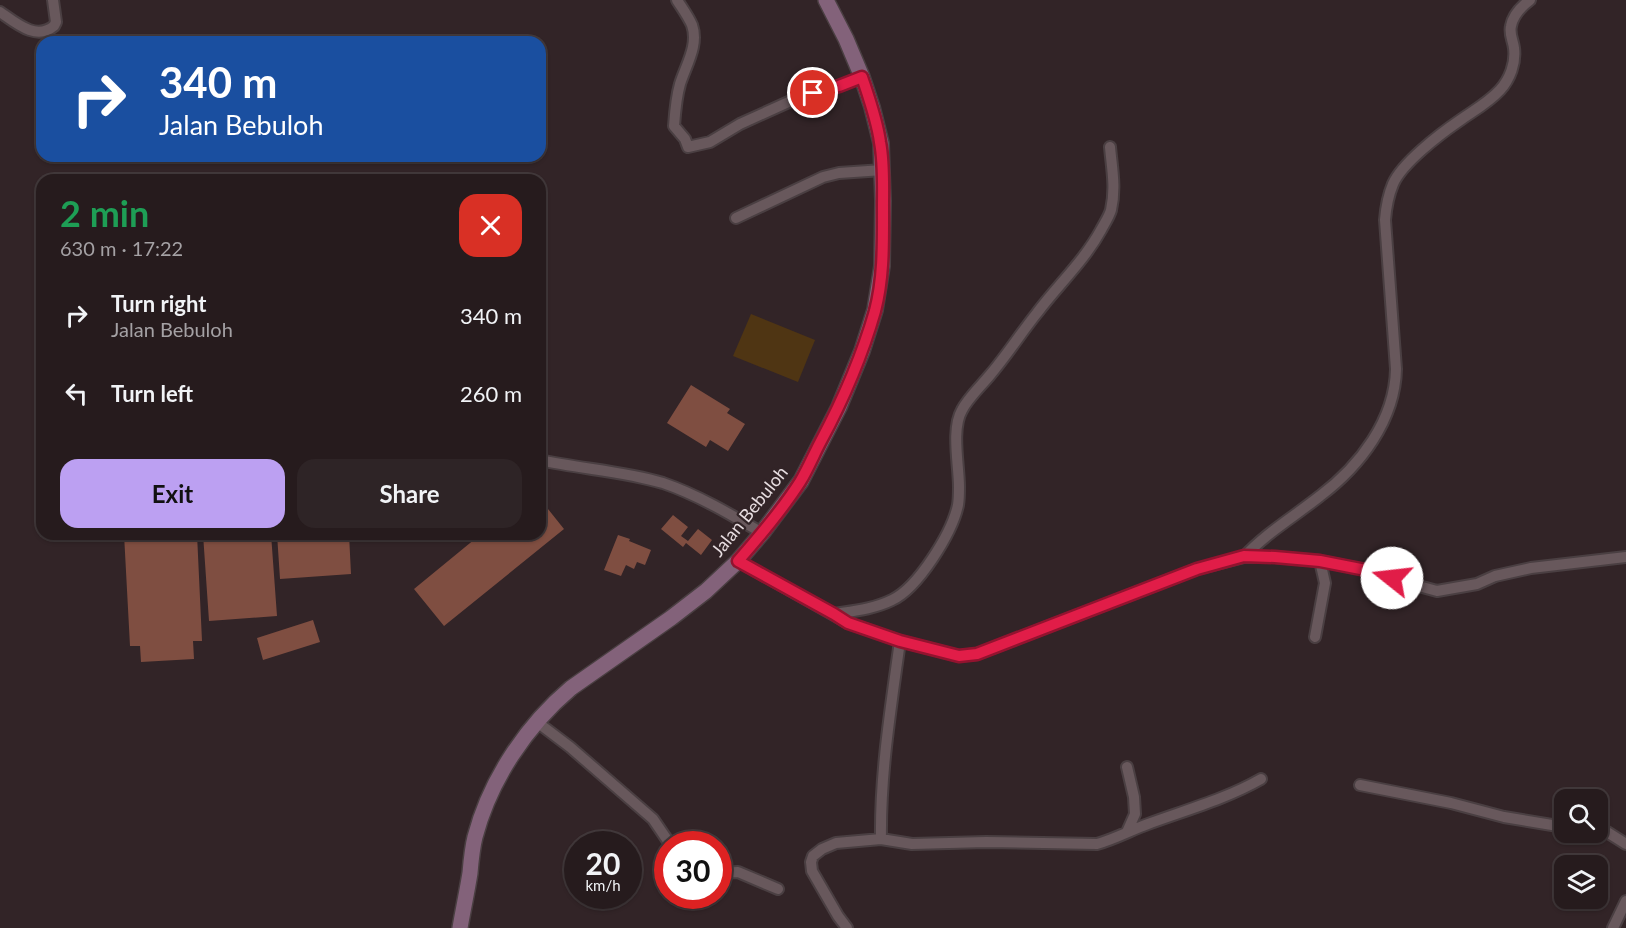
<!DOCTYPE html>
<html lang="en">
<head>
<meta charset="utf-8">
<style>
	:root { --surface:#261b1d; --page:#2e2426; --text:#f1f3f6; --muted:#a4a1a4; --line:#42393b; --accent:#bca0f2 }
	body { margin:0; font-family:Lato,sans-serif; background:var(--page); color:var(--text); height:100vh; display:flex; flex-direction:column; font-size:22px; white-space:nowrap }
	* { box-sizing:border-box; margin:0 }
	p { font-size:20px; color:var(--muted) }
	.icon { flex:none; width:33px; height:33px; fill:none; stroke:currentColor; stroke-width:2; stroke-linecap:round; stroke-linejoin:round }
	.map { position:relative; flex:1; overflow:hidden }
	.panel { position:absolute; left:36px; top:174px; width:510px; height:366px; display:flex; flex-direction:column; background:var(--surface); border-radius:18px; box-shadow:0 2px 4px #0004,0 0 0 2px var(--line) }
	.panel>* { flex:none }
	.top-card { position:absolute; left:36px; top:36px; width:510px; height:126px; border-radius:18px; box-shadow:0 2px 4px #0004,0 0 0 2px var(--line); background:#1a4fa0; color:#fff; overflow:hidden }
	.buttons { position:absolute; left:1554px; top:789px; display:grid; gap:12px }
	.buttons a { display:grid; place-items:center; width:54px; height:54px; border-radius:12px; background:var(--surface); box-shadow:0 2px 4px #0004,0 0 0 2px var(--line); font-size:30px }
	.speed { position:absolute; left:564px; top:831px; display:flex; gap:12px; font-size:30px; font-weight:700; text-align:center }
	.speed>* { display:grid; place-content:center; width:78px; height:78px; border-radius:50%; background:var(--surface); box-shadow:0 2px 4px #0004,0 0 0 2px var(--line); line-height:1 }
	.speed small { font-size:15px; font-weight:400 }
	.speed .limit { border:9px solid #d22; background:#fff; color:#111 }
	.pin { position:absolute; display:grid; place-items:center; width:51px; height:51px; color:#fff; margin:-26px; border:3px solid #fff; border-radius:50%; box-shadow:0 2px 6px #0007 }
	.me { position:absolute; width:66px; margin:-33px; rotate:286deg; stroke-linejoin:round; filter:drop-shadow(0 0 4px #0008) }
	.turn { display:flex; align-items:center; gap:21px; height:126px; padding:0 24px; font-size:27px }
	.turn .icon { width:78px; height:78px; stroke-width:2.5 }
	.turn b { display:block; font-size:42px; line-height:51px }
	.round { display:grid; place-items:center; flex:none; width:63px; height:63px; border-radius:18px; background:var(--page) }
	.headline { display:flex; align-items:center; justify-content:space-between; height:102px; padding:0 24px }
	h1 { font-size:36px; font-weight:700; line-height:45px; color:#1e9e55 }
	.cta { display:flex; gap:12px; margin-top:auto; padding:12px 24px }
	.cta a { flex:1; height:69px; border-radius:18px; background:var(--accent); color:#111; font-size:24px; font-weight:700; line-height:69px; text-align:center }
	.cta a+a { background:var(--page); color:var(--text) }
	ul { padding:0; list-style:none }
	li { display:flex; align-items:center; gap:18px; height:78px; padding:0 24px }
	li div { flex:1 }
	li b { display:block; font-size:22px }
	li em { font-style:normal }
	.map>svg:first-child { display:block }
	.green { fill:#4f3513 }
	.building { fill:#7f4e41 }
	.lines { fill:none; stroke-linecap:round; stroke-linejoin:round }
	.minor-casing { stroke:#4a3f42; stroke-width:14 }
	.secondary-casing { stroke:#4a3f42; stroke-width:18 }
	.minor { stroke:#68585c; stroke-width:10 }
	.secondary { stroke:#83627a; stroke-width:15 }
	.route-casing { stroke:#92132f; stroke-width:15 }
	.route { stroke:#e11d48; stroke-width:10 }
	.labels { text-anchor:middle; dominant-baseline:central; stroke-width:4.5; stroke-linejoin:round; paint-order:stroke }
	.street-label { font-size:18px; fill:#e7dde0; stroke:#322427 }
</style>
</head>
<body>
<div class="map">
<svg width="1626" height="928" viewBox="0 0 1626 928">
	<rect width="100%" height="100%" fill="#322427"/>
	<!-- green -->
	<path class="green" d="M 751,314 L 815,340 L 798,382 L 733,356 Z"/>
	<!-- building -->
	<path class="building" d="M 691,385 L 730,409 L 727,413 L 745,424 L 728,451 L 710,440 L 706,447 L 667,423 Z
		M 540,499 L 564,529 L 444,626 L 414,589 L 481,534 L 540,534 Z
		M 673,515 L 688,527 L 681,536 L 688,541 L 698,529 L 712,540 L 701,555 L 686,543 L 683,547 L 661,529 Z
		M 124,534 L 197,534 L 202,641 L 193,641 L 194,659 L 141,662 L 140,646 L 130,646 Z
		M 203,534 L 271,534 L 277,616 L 209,621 Z
		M 277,534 L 349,534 L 351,574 L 280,579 Z
		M 618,535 L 630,539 L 629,541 L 651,550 L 645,565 L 637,562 L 634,569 L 626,565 L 621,576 L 604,570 Z
		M 313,620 L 320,642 L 263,660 L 257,638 Z"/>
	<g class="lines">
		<defs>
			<path id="minor" d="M 677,0 C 682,8 688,16 692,25 C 699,45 686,65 680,84 C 676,98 675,112 674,126 L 685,139 L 688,147 L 710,142 L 740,124 L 793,100 L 839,86 L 862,77
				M 0,12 C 16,23 36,41 54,26 L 56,22 L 53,0
				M 736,218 L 823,177 L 839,173 L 883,170
				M 540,460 C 581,469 623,471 663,483 C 698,495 730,514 762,533
				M 1244,557 C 1266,533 1295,516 1320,496 C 1360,466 1395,420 1396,369 L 1385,220 C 1386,207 1388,196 1393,184 C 1402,163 1440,134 1459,121 C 1473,111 1488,103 1500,90 C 1510,79 1516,63 1514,48 C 1513,40 1509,34 1511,26 C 1513,15 1522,6 1530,0
				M 738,561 L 848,623 L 900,641 L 959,656 L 977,654 L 1197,569 L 1244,557 L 1275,557 L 1320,561 L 1381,573 L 1404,582 L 1437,591 L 1477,584 L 1495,576 L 1531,568 L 1626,557
				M 834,614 C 853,611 874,609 892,600 C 918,588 952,533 958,505 C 959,499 959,493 959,487 C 959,465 951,429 962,410 C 968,398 981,386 990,375 C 1007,355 1021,333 1037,313 C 1058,285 1084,261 1101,230 C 1104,224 1109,217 1111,210 C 1116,188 1112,169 1110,147
				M 1315,637 L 1325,583 L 1320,561
				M 900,641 C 891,707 880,773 881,839 L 912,844 L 986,842 L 1097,844 C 1115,839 1131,830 1148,824 C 1186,810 1226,799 1261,779
				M 537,722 L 570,747 L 653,819 L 670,844
				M 1360,785 L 1451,803 L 1504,817 L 1564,827
				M 1598,831 L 1607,832 L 1626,844
				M 1127,832 L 1135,814 L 1134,797 L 1127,767
				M 718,873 L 738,872 L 778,889
				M 847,928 L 838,916 L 812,871 L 811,862 L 813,856 L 822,849 L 836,843 L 881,839
				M 1613,928 L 1626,901"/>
			<path id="secondary" d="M 460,928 C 463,910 467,892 470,873 C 471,861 472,849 475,837 C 490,780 526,726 571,688 L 671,618 L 706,591 L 738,561 L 762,533 L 801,481 L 839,407 L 862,351 L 875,310 L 882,266 L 883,201 L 881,143 L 872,107 L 862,77 L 846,39 L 826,0"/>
		</defs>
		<!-- minor casing -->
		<use href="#minor" class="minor-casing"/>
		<!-- secondary casing -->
		<use href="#secondary" class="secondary-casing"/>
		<!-- minor -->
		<use href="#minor" class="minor"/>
		<!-- secondary -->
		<use href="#secondary" class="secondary"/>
	</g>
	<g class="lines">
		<defs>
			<path id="route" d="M 813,93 L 839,86 L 862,77 C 869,98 877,120 880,142 C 884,163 883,185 883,206 C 883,241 884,277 875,311 C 862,356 843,400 821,441 C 814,454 808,469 800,482 C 782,510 760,536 738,561 L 834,614 L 848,623 L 900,641 L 959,656 L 977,654 L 1197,569 L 1244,556 L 1275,557 L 1320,561 L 1381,573 L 1392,578"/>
		</defs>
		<!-- route casing -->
		<use href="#route" class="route-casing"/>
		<!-- route -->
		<use href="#route" class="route"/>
	</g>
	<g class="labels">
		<!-- street labels -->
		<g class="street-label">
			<text transform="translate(749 511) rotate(-51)">Jalan Bebuloh</text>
		</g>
	</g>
</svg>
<div class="buttons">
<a><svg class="icon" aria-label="search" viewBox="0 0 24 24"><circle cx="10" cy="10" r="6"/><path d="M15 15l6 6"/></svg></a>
<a><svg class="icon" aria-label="layers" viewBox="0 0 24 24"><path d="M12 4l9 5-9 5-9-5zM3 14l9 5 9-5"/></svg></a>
</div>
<div class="speed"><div>20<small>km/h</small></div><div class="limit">30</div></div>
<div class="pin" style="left:813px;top:93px;background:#d93025"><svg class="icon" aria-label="arrive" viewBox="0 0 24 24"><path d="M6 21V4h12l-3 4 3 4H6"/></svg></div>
<svg class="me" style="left:1392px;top:578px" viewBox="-20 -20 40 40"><circle r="19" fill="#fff"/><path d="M0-13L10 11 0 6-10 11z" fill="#e11d48"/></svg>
<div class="top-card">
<div class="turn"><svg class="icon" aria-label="right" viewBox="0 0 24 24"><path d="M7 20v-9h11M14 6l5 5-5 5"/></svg><div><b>340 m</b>Jalan Bebuloh</div></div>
</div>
<section class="panel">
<div class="headline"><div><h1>2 min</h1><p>630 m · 17:22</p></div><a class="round" style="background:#d93025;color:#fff"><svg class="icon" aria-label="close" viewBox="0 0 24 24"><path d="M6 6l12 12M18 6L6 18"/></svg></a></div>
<ul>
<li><svg class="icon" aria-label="right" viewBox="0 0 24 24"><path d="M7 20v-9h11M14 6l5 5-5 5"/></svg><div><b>Turn right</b><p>Jalan Bebuloh</p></div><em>340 m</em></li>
<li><svg class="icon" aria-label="left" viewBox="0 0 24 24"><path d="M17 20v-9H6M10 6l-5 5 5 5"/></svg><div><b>Turn left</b></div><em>260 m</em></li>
</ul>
<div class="cta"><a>Exit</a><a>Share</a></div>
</section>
</div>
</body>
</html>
